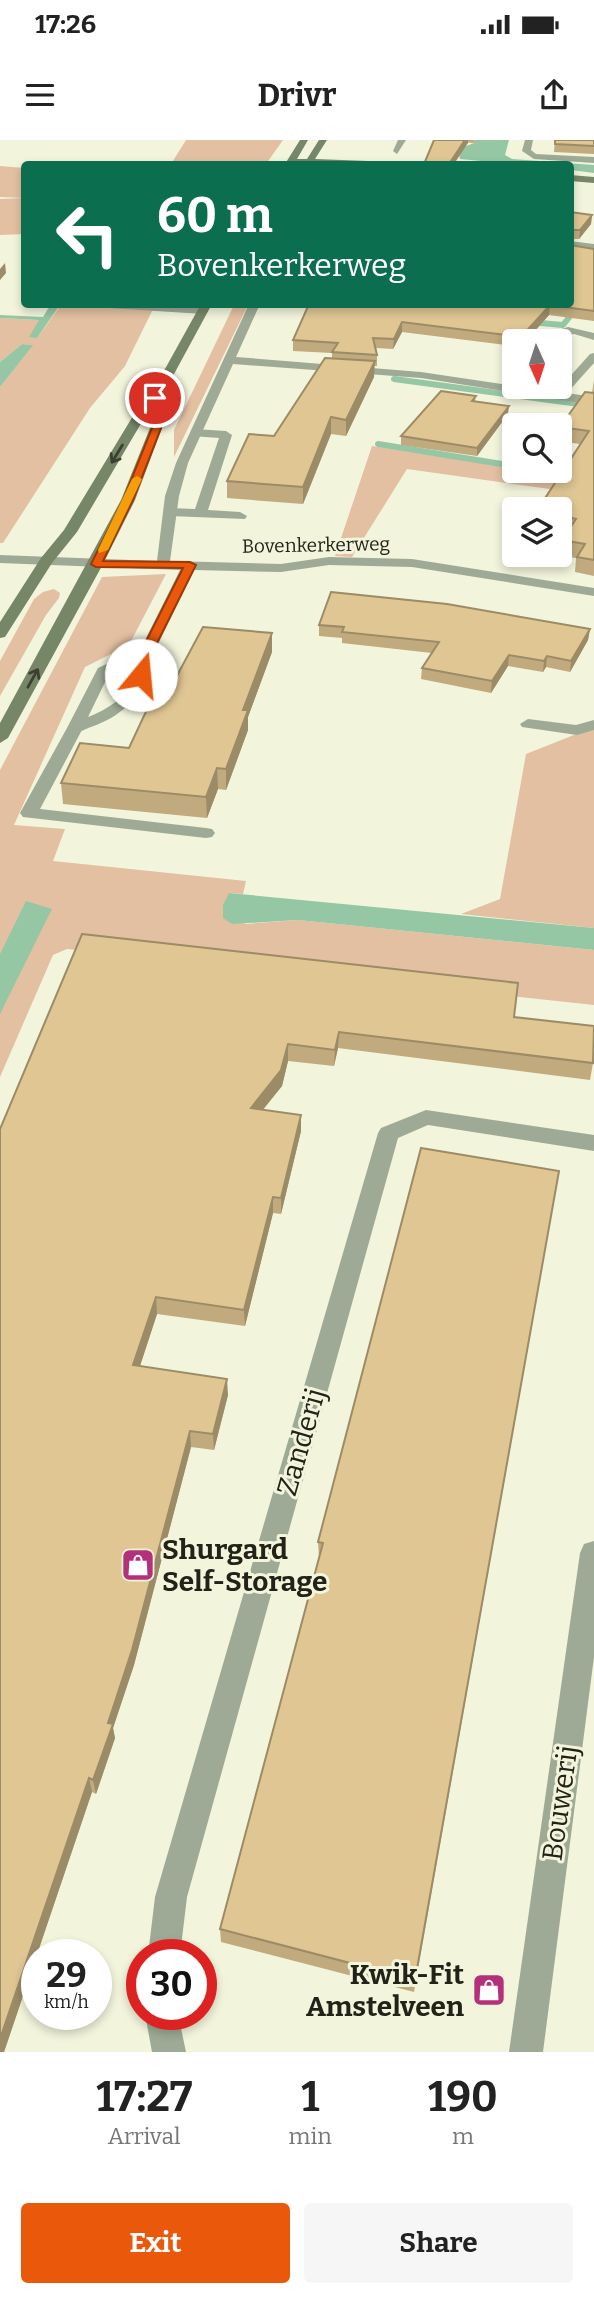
<!DOCTYPE html>
<html lang="en">
<head>
<meta charset="utf-8">
<style>
	:root { --surface:#fff; --page:#f6f6f6; --text:#222; --muted:#767676; --accent:#ea580c }
	body { margin:0; font-family:Bitter,serif; background:var(--page); color:var(--text); height:100vh; display:flex; flex-direction:column; font-size:26px; white-space:nowrap }
	* { box-sizing:border-box; margin:0 }
	p { font-size:23px; color:var(--muted) }
	.icon { flex:none; width:38px; height:38px; fill:none; stroke:currentColor; stroke-width:2; stroke-linecap:round; stroke-linejoin:round }
	.map { position:relative; height:1912px; overflow:hidden }
	.panel { display:flex; flex-direction:column; background:var(--surface); flex:1 }
	.panel>* { flex:none }
	.banner { position:absolute; left:21px; top:21px; width:553px; height:147px; border-radius:7px; box-shadow:0 4px 10px #0003; background:#0b6e4f; color:#fff; overflow:hidden }
	.needle { width:46px; rotate:177deg }
	.controls { position:absolute; left:502px; top:189px; display:grid; gap:14px }
	.controls a { display:grid; place-items:center; width:70px; height:70px; border-radius:7px; background:var(--surface); box-shadow:0 4px 10px #0003; font-size:35px }
	.speed { position:absolute; left:21px; top:1799px; display:flex; gap:14px; font-size:35px; font-weight:700; text-align:center }
	.speed>* { display:grid; place-content:center; width:91px; height:91px; border-radius:50%; background:var(--surface); box-shadow:0 4px 10px #0003; line-height:1 }
	.speed small { font-size:18px; font-weight:400 }
	.speed .limit { border:10px solid #d22; background:#fff; color:#111 }
	.pin { position:absolute; display:grid; place-items:center; width:60px; height:60px; color:#fff; margin:-30px; border:4px solid #fff; border-radius:50%; box-shadow:0 2px 7px #0007 }
	.me { position:absolute; width:77px; margin:-38px; rotate:17deg; stroke-linejoin:round; filter:drop-shadow(0 0 5px #0008) }
	.turn { display:flex; align-items:center; gap:24px; height:147px; padding:0 21px; font-size:32px }
	.turn .icon { width:91px; height:91px; stroke-width:2.5 }
	.turn b { display:block; font-size:49px; line-height:60px }
	.eta { display:flex; justify-content:space-evenly; align-items:center; height:119px; text-align:center }
	.eta b { font-size:42px; font-weight:700; line-height:49px }
	.action { display:flex; gap:14px; margin-top:auto; padding:14px 21px }
	.action a { flex:1; height:80px; border-radius:7px; background:var(--accent); color:#fff; font-size:28px; font-weight:700; line-height:80px; text-align:center }
	.action a+a { background:var(--page); color:var(--text) }
	.status { display:flex; justify-content:space-between; align-items:center; height:49px; padding:0 35px; background:var(--surface); direction:ltr }
	.status svg { height:19px; fill:currentColor }
	header { display:flex; justify-content:space-between; align-items:center; height:91px; padding:0 21px; background:var(--surface); font-size:32px; font-weight:700 }
	.map>svg:first-child { display:block }
	.green { fill:#e3c0a2 }
	.water { fill:#95c7a5 }
	.lines { fill:none; stroke-linecap:round; stroke-linejoin:round }
	.stream-far1 { stroke:#95c7a5; stroke-width:4.5 }
	.stream { stroke:#95c7a5; stroke-width:6 }
	.lane { fill:#9eaa95; fill-rule:evenodd }
	.street { fill:#9eaa95; fill-rule:evenodd }
	.secondary { fill:#768768; fill-rule:evenodd }
	.wall { fill:#c0aa7e }
	.shaded-wall { fill:#9c8b67 }
	.building { fill:#dfc693; stroke:#9c8b67; stroke-width:2 }
	.oneway { stroke:#3b4031 }
	.route { fill:#ea580c; stroke:#983908; stroke-width:2 }
	.slow { fill:#f59e0b }
	.labels { text-anchor:middle; dominant-baseline:central; stroke-width:6; stroke-linejoin:round; paint-order:stroke }
	.far-street-label { font-size:19px; fill:#222219; stroke:#f3f4dc }
	.near-street-label { font-size:28px; fill:#222219; stroke:#f3f4dc }
	.near-poi-label { font-size:28px; font-weight:bold; fill:#222219; stroke:#f3f4dc; text-anchor:start }
</style>
</head>
<body>
<div class="status"><b>17:26</b><svg viewBox="0 0 49 12"><path d="M0 12V9h3v3zM5 12V6h3v6zM10 12V3h3v9zM15 12V0h3v12zM26 1h20v11H26zM47 4h2v5h-2z"/></svg></div>
<header><svg class="icon" aria-label="menu" viewBox="0 0 24 24"><path d="M4 6h16M4 12h16M4 18h16"/></svg>Drivr<svg class="icon" aria-label="share" viewBox="0 0 24 24"><path d="M12 15V3M7 8l5-5 5 5M5 13v7h14v-7"/></svg></header>
<div class="map">
<svg width="594" height="1912" viewBox="0 0 594 1912">
	<rect width="100%" height="100%" fill="#f3f4dc"/>
	<!-- green -->
	<path class="green" d="M 186,0 L 283,0 L 266,24 L 171,24 Z
		M 0,26 L 24,28 L 24,94 L 0,95 L 0,59 L 24,58 L 0,57 Z
		M 61,165 L 155,165 L 125,226 L 90,268 L 3,403 L 0,403 L 0,247 L 32,205 L 22,204 L 0,222 L 0,178 L 39,180 L 37,198 Z
		M 234,165 L 248,165 L 174,317 L 174,290 Z
		M 372,306 L 514,328 L 514,331 L 594,341 L 592,355 L 407,329 L 352,417 L 335,416 Z
		M 166,434 L 129,505 L 85,527 L 14,685 L 65,689 L 53,721 L 246,741 L 243,754 L 229,753 L 245,784 L 298,780 L 594,810 L 594,865 L 67,809 L 53,815 L 0,937 L 0,630 L 102,437 Z
		M 54,449 L 60,453 L 59,458 L 46,475 L 0,556 L 0,521 L 34,459 L 43,452 Z
		M 594,587 L 594,788 L 461,774 L 500,759 L 526,614 Z"/>
	<!-- water -->
	<path class="water" d="M 476,0 L 509,0 L 505,15 L 512,19 L 594,25 L 594,33 L 571,30 L 570,24 L 514,24 L 460,19 L 458,9 L 474,3 Z
		M 51,164 L 60,165 L 37,198 L 29,197 L 39,180 L 0,178 L 0,175 L 43,177 Z
		M 22,204 L 33,205 L 0,247 L 0,222 Z
		M 229,753 L 594,788 L 594,810 L 298,780 L 232,784 L 223,778 L 223,765 Z
		M 26,761 L 52,769 L 0,874 L 0,814 Z"/>
	<g class="lines">
		<!-- stream-far1 -->
		<path class="stream-far1" d="M 578,167 L 590,151 L 594,152"/>
		<!-- stream -->
		<path class="stream" d="M 529,182 L 563,185 L 579,165
			M 394,239 L 594,266
			M 378,304 L 514,326
			M 541,331 L 594,340"/>
		<!-- lane -->
		<path class="lane" d="M 89,164 L 203,168 L 208,171 L 203,174 L 94,167 Z
			M 195,289 L 226,291 L 232,295 L 208,370 L 240,372 L 247,376 L 245,379 L 170,376 L 163,372 L 170,368 L 195,369 L 219,298 L 191,296 L 191,290 Z
			M 528,579 L 576,585 L 594,580 L 594,590 L 577,595 L 522,587 L 520,584 Z
			M 75,583 L 83,588 L 40,669 L 206,688 L 212,689 L 215,693 L 212,697 L 206,698 L 23,677 L 20,673 L 67,588 Z"/>
		<!-- street -->
		<path class="street" d="M 398,0 L 406,0 L 397,14 L 393,11 Z
			M 525,0 L 533,0 L 531,10 L 536,14 L 594,17 L 594,23 L 534,19 L 522,11 Z
			M 570,101 L 594,104 L 594,110 L 570,107 Z
			M 249,164 L 260,164 L 236,217 L 421,232 L 556,252 L 590,214 L 594,213 L 594,223 L 567,253 L 594,257 L 594,265 L 421,238 L 233,224 L 188,323 L 179,356 L 170,421 L 281,424 L 329,417 L 412,419 L 594,448 L 594,456 L 412,427 L 329,425 L 281,432 L 194,430 L 147,527 L 149,535 C 134,563 121,576 91,587 C 83,590 78,594 69,591 L 67,588 L 98,528 L 141,508 L 180,430 L 0,423 L 0,415 L 157,421 L 165,356 L 176,323 ZM 133,523 C 132,527 133,530 133,534 C 132,555 105,571 88,577 L 109,534 Z
			M 568,187 L 594,193 L 594,200 L 574,194 L 550,201 L 536,201 L 552,192 Z
			M 426,970 L 594,995 L 594,1011 L 428,985 L 398,998 L 187,1757 L 180,1815 L 148,1815 L 155,1757 L 378,993 L 381,988 Z
			M 594,1401 L 594,1517 L 543,1912 L 509,1912 L 580,1413 L 584,1404 Z
			M 145,1874 L 178,1874 L 186,1912 L 152,1912 Z"/>
		<!-- secondary -->
		<path class="secondary" d="M 300,0 L 308,0 L 297,19 L 307,19 L 319,0 L 327,0 L 315,19 L 368,21 L 372,24 L 285,24 Z
			M 570,35 L 594,37 L 594,43 L 570,41 Z
			M 201,164 L 212,164 L 161,258 L 162,288 L 135,360 L 103,424 L 8,598 L 0,603 L 0,583 L 121,360 L 150,288 L 149,270 L 77,392 L 52,423 L 5,497 L 0,498 L 0,482 L 41,418 L 64,390 L 136,271 L 150,256 Z"/>
	</g>
	<!-- wall -->
	<path class="wall" d="M 434,0 L 476,0 L 474,3 Z
		M 555,0 L 594,0 L 594,14 L 554,12 Z
		M 570,72 L 592,75 L 591,84 L 579,99 L 570,99 Z
		M 571,105 L 594,109 L 594,181 L 549,175 L 526,201 L 514,201 L 514,206 L 402,192 L 393,209 L 376,208 L 377,215 L 377,226 L 374,226 L 374,237 L 346,296 L 331,294 L 303,364 L 227,358 L 227,341 L 274,296 L 332,218 L 332,213 L 293,211 L 293,200 L 307,168 L 288,166 L 288,164 L 570,164 Z
		M 594,240 L 594,436 L 575,432 L 576,418 L 560,415 L 562,400 L 567,392 L 566,392 L 566,389 L 560,387 L 560,369 L 537,369 L 580,304 L 560,301 L 560,287 L 592,253 Z
		M 476,256 L 475,261 L 508,274 L 477,316 L 401,305 L 401,296 Z
		M 319,485 L 590,489 L 588,500 L 570,532 L 546,527 L 543,532 L 508,526 L 491,553 L 421,539 L 422,528 L 432,513 L 342,503 L 342,498 L 319,496 Z
		M 272,512 L 248,577 L 248,590 L 226,650 L 218,649 L 207,678 L 63,664 L 61,643 L 129,608 L 164,560 Z
		M 82,794 L 514,877 L 593,923 L 590,940 L 338,908 L 334,926 L 288,921 L 282,946 L 263,970 L 301,975 L 301,991 L 281,1074 L 273,1073 L 245,1186 L 157,1174 L 140,1226 L 228,1255 L 214,1310 L 191,1307 L 134,1525 L 113,1588 L 115,1598 L 96,1654 L 92,1652 L 4,1912 Z
		M 559,1031 L 414,1852 L 221,1802 L 220,1789 L 319,1418 L 318,1402 Z"/>
	<!-- shaded-wall -->
	<path class="shaded-wall" d="M 465,0 L 468,0 L 468,3 L 454,24 L 449,24 Z
		M 592,75 L 591,84 L 579,99 L 580,90 Z
		M 5,123 L 6,133 L 0,140 L 0,129 Z
		M 550,165 L 549,175 L 526,201 L 521,201 L 521,197 Z
		M 402,182 L 402,192 L 393,209 L 394,199 Z
		M 375,221 L 374,237 L 346,296 L 346,280 Z
		M 509,266 L 508,274 L 477,316 L 477,308 Z
		M 331,277 L 331,294 L 303,364 L 303,347 Z
		M 590,489 L 588,500 L 570,532 L 571,521 Z
		M 272,493 L 272,512 L 248,577 L 248,590 L 226,650 L 226,629 L 243,570 Z
		M 509,515 L 508,526 L 491,553 L 492,541 Z
		M 547,516 L 546,527 L 543,532 L 544,521 Z
		M 217,628 L 218,649 L 207,678 L 206,657 Z
		M 339,892 L 338,908 L 334,926 L 335,910 Z
		M 288,904 L 288,921 L 282,946 L 251,984 L 251,968 Z
		M 301,975 L 301,991 L 281,1074 L 281,1058 Z
		M 273,1057 L 273,1073 L 245,1186 L 244,1170 Z
		M 156,1157 L 157,1174 L 135,1241 L 133,1225 Z
		M 227,1239 L 228,1255 L 214,1310 L 213,1294 Z
		M 190,1291 L 191,1307 L 134,1525 L 113,1588 L 115,1598 L 96,1654 L 93,1640 L 108,1583 Z
		M 89,1638 L 92,1652 L 4,1912 L 0,1912 L 0,1899 Z"/>
	<!-- building -->
	<path class="building" d="M 434,0 L 465,0 L 449,24 L 424,24 Z
		M 555,0 L 594,0 L 594,6 L 555,4 Z
		M 570,72 L 592,75 L 580,90 L 570,90 Z
		M 570,105 L 594,109 L 594,171 L 550,165 L 521,197 L 402,182 L 394,199 L 373,198 L 377,215 L 332,212 L 338,203 L 293,200 L 309,164 L 570,164 Z
		M 325,218 L 375,221 L 346,280 L 331,277 L 303,347 L 227,341 L 249,294 L 274,296 Z
		M 441,251 L 476,256 L 472,261 L 509,266 L 477,308 L 401,296 Z
		M 585,252 L 594,253 L 594,420 L 577,417 L 585,404 L 562,400 L 576,379 L 568,377 L 570,374 L 560,372 L 560,369 L 538,369 L 589,291 L 560,287 Z
		M 331,452 L 447,464 L 590,489 L 571,521 L 547,516 L 544,521 L 509,515 L 492,541 L 422,528 L 439,502 L 342,492 L 344,487 L 319,485 Z
		M 203,487 L 272,493 L 243,570 L 248,570 L 226,629 L 217,628 L 206,657 L 61,643 L 80,603 L 129,608 L 149,565 L 164,560 Z
		M 82,794 L 518,843 L 514,877 L 594,886 L 593,923 L 339,892 L 335,910 L 288,904 L 281,930 L 251,968 L 301,975 L 281,1058 L 273,1057 L 244,1170 L 156,1157 L 133,1225 L 227,1239 L 213,1294 L 190,1291 L 132,1510 L 108,1583 L 113,1584 L 93,1640 L 89,1638 L 0,1899 L 0,989 Z
		M 421,1008 L 559,1031 L 415,1840 L 220,1789 L 323,1403 L 318,1402 Z"/>
	<!-- one-way arrows -->
	<defs><path id="oneway-shaft" d="M-6 0H5M1.5-3L5.5 0L1.5 3" fill="none" stroke-width="1.6" stroke-linecap="round" stroke-linejoin="round" transform="scale(1.75)"/></defs>
	<g class="oneway">
		<use href="#oneway-shaft" transform="translate(117 314) rotate(121)"/>
		<use href="#oneway-shaft" transform="translate(33 538) rotate(-61)"/>
	</g>
	<!-- route -->
	<path class="route" d="M 155,255 L 159,258 L 161,288 L 133,360 L 103,421 L 190,422 L 196,425 L 145,527 L 147,535 L 141,539 L 136,535 L 133,527 L 183,428 L 96,427 L 91,424 L 123,360 L 152,288 L 150,258 Z"/>
	<!-- slow -->
	<path class="slow" d="M 137,336 L 142,339 L 108,410 L 99,413 L 98,410 L 132,339 Z"/>
	<!-- icons -->
	<defs>
		<symbol id="shop-square" viewBox="-11 -11 22 22"><rect x="-9" y="-9" width="18" height="18" rx="4" fill="#b43179" stroke="#f3f4dc"/><path d="M-5-2.5h2.3a2.7 3.5 0 0 1 5.4 0H5L5.5 6h-11ZM-1.5-2.5h3a1.5 2.3 0 0 0-3 0Z" fill="#fff"/></symbol>
	</defs>
	<g fill-rule="evenodd">
		<use href="#shop-square" x="119" y="1406" width="38" height="38"/>
		<use href="#shop-square" x="470" y="1831" width="38" height="38"/>
	</g>
	<g class="labels">
		<!-- far-street labels -->
		<g class="far-street-label">
			<text transform="translate(316 405) rotate(-1)">Bovenkerkerweg</text>
		</g>
		<!-- near-street labels -->
		<g class="near-street-label">
			<text transform="translate(301 1302) rotate(-74)">Zanderij</text>
			<text transform="translate(560 1663) rotate(-82)">Bouwerij</text>
		</g>
		<!-- near-poi labels -->
		<g class="near-poi-label">
			<text x="162" y="1409">Shurgard<tspan x="162" dy="32">Self-Storage</tspan></text>
			<text x="464" y="1834" text-anchor="end">Kwik-Fit<tspan x="464" dy="32">Amstelveen</tspan></text>
		</g>
	</g>
</svg>
<div class="controls">
<a><svg class="needle" viewBox="-14 -14 28 28"><path d="M0-13l5 13h-10z" fill="#e53935"/><path d="M0 13l5-13h-10z" fill="#767676"/></svg></a>
<a><svg class="icon" aria-label="search" viewBox="0 0 24 24"><circle cx="10" cy="10" r="6"/><path d="M15 15l6 6"/></svg></a>
<a><svg class="icon" aria-label="layers" viewBox="0 0 24 24"><path d="M12 4l9 5-9 5-9-5zM3 14l9 5 9-5"/></svg></a>
</div>
<div class="speed"><div>29<small>km/h</small></div><div class="limit">30</div></div>
<div class="pin" style="left:155px;top:258px;background:#d93025"><svg class="icon" aria-label="arrive" viewBox="0 0 24 24"><path d="M6 21V4h12l-3 4 3 4H6"/></svg></div>
<svg class="me" style="left:141px;top:535px" viewBox="-20 -20 40 40"><circle r="19" fill="#fff"/><path d="M0-13L10 11 0 6-10 11z" fill="#ea580c"/></svg>
<div class="banner">
<div class="turn"><svg class="icon" aria-label="left" viewBox="0 0 24 24"><path d="M17 20v-9H6M10 6l-5 5 5 5"/></svg><div><b>60 m</b>Bovenkerkerweg</div></div>
</div>
</div>
<section class="panel">
<div class="eta">
<div><b>17:27</b><p>Arrival</p></div>
<div><b>1</b><p>min</p></div>
<div><b>190</b><p>m</p></div>
</div>
<div class="action"><a>Exit</a><a>Share</a></div>
</section>
</body>
</html>
